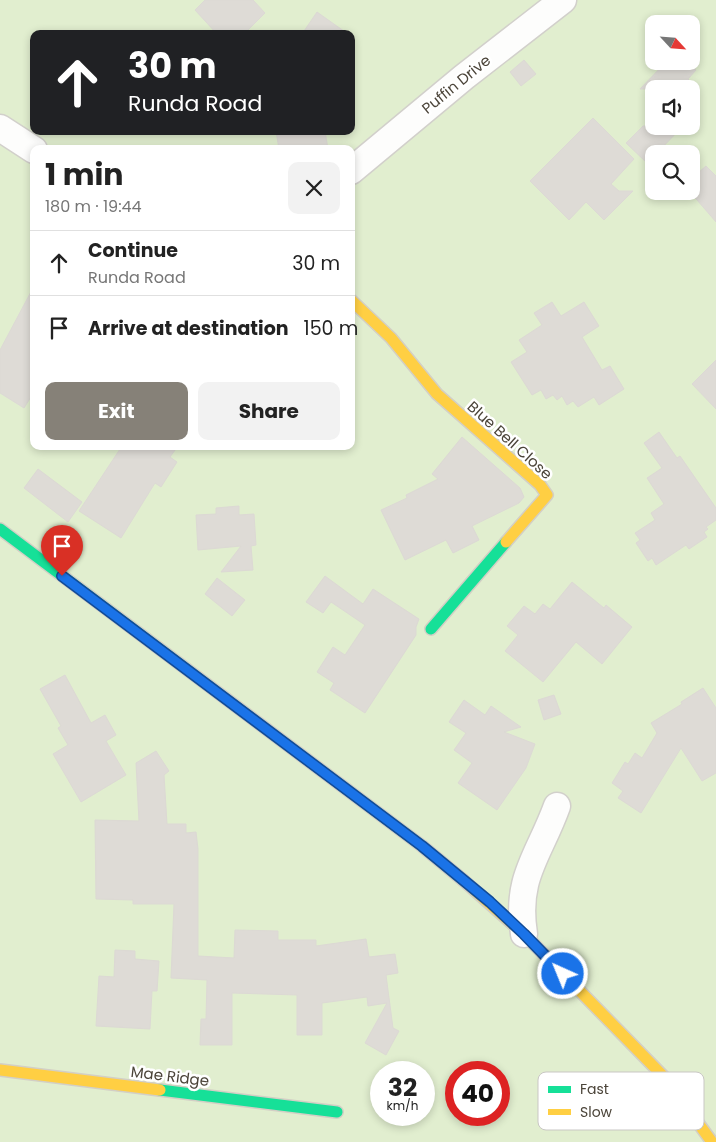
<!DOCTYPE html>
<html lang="en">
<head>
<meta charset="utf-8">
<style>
	:root { --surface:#fff; --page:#f2f2f2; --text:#222; --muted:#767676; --line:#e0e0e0; --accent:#868178 }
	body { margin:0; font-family:Poppins,sans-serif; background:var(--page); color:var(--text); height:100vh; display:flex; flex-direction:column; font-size:19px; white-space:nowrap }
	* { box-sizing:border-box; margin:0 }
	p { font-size:16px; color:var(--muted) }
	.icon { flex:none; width:28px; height:28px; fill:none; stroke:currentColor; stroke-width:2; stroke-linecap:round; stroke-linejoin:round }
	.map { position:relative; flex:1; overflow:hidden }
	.drawer { position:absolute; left:30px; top:145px; width:325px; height:305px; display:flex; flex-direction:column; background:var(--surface); border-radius:10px; box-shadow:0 2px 8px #0003 }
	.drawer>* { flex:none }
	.hud { position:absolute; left:30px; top:30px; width:325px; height:105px; border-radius:10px; box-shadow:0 2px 8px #0003; background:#202124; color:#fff; overflow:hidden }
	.needle { width:32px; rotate:116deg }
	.fabs { position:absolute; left:645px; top:15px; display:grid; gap:10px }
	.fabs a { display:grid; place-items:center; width:55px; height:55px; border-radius:10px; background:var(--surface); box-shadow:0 2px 8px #0003; font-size:25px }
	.speed { position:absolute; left:370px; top:1061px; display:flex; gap:10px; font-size:25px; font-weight:700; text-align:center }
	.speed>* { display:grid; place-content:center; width:65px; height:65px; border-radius:50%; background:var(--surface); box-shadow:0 2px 8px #0003; line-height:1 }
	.speed small { font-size:12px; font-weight:400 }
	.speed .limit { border:8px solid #d22; background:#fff; color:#111 }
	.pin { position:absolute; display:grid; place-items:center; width:42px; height:42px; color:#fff; margin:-51px -21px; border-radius:50% 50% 50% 0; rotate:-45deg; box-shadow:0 0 5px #0007 }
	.pin .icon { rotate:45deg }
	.me { position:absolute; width:55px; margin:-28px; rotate:316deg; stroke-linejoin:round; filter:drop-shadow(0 0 4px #0008) }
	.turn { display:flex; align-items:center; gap:18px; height:105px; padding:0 15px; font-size:22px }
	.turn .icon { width:65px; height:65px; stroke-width:2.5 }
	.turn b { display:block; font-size:35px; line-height:42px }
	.round { display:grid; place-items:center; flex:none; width:52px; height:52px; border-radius:10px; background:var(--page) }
	.overview { display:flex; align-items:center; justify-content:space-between; height:85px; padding:0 15px }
	h1 { font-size:30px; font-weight:700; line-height:38px }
	.action { display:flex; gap:10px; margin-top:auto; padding:10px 15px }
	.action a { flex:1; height:58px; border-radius:10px; background:var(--accent); color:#fff; font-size:20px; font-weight:700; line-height:58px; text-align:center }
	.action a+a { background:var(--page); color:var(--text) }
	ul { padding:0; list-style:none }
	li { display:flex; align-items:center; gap:15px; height:65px; padding:0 15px; border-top:1px solid var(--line) }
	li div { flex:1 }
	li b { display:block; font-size:19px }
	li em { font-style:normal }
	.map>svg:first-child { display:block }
	.green { fill:#e1eecf; fill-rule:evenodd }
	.building { fill:#dedbd6; stroke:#dcd9d4 }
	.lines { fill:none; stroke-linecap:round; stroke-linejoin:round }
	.street-casing { stroke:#d2d0cb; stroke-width:29 }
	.fast-casing { stroke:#d3cfc5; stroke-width:14 }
	.slow-casing { stroke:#d3cfc5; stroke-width:14 }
	.street { stroke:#fdfdfc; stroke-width:26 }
	.fast { stroke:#16e098; stroke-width:11 }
	.slow { stroke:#ffcf43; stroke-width:11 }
	.route-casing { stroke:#114b97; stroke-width:12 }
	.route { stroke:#1a73e8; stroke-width:9 }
	.labels { text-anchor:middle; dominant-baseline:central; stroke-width:5; stroke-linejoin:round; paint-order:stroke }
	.street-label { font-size:15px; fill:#4b4439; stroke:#fff }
	.key { fill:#fff; stroke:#c9c7c4; stroke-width:1 }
	.key-label { font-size:14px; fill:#4b4439 }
</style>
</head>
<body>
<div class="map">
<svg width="716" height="1142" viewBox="0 0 716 1142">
	<rect width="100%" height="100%" fill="#f4f2ee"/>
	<!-- green -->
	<path class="green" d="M 0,0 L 716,0 L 716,1142 L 0,1142 ZM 654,24 L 691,24 L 691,61 L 654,61 ZM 34,34 L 351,34 L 351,131 L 34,131 ZM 654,89 L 691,89 L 691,126 L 654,126 ZM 34,149 L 351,149 L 351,446 L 34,446 ZM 654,154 L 691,154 L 691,191 L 654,191 ZM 381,1072 L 424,1072 L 424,1115 L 381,1115 ZM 456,1072 L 499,1072 L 499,1115 L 456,1115 Z"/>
	<!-- building -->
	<path class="building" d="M 205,0 L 253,0 L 265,13 L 244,34 L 217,34 L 195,10 Z
		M 317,12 L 348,34 L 302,34 Z
		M 524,60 L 536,74 L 521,86 L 510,72 Z
		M 667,61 L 687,61 L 696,70 L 688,79 L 698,89 L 640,89 Z
		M 593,118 L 634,159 L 611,184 L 619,191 L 633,191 L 604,220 L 586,202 L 569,220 L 530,181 Z
		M 643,126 L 683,126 L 656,154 L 654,154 L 654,156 L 647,163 L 626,143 Z
		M 276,131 L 325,131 L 328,149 L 279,149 Z
		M 706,166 L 716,176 L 716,222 L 691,193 L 691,179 Z
		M 34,286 L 34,392 L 24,408 L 0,393 L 0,350 Z
		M 552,302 L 561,316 L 584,302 L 599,326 L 582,337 L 602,370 L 610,366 L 624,389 L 599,405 L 594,397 L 578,407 L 573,401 L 567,405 L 562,396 L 557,400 L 553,395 L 546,399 L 541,390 L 532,395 L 511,362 L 527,352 L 519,340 L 542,325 L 534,313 Z
		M 716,360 L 716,409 L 692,384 Z
		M 659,432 L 677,458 L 680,456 L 716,508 L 716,520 L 706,527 L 708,529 L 704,532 L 707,537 L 689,549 L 686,545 L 656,565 L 652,558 L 648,561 L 636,543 L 640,540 L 635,533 L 655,520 L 651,513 L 664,504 L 647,478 L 662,468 L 644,443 Z
		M 462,437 L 520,488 L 524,497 L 519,503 L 472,526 L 479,540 L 453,553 L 446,540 L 405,560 L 381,510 L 407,498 L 406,495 L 438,479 L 432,474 Z
		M 122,446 L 178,446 L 170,457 L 177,462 L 161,487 L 155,483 L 121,538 L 79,511 Z
		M 38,469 L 82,502 L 68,522 L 24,488 Z
		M 239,506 L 239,515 L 254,514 L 256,545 L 251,546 L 253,570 L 221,572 L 241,546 L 198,550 L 196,515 L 216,514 L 216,508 Z
		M 325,576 L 363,604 L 373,589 L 419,619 L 416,627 L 416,635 L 365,713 L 330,690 L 334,683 L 317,672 L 333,647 L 345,655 L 365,625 L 331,602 L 323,613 L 306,602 Z
		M 217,578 L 245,600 L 232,616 L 205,594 Z
		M 572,582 L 604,608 L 606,605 L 632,627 L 602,664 L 576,642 L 543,682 L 505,651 L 518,635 L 507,626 L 524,606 L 535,614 L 543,604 L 550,609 Z
		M 65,675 L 91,723 L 105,715 L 116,735 L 106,741 L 126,775 L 81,802 L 53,754 L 68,745 L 58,728 L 61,726 L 40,689 Z
		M 703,688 L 716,708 L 716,773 L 702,781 L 681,748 L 641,813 L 618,798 L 623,791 L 612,783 L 625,762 L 628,764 L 635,753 L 642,758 L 657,733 L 651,723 L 682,704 L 681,702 Z
		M 554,695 L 561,714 L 544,720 L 538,700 Z
		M 464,700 L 485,715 L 491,706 L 521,727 L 504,732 L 535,744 L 526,768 L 497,810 L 458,783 L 472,763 L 454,750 L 466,733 L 449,722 Z
		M 156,751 L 169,771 L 164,775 L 167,824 L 186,824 L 186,833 L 196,832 L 198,849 L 198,956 L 234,958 L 235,930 L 278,931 L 278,940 L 316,940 L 316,946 L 366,939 L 369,957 L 395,954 L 398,973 L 386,975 L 393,1028 L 399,1031 L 386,1055 L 365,1043 L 387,1003 L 368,1006 L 367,997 L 322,1003 L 322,1035 L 297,1035 L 297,995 L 232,993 L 232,1045 L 200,1045 L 201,1019 L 206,1019 L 207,980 L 171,978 L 174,904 L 133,904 L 133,900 L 96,899 L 95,820 L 139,821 L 136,763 Z
		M 115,950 L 135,951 L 135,959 L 159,961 L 157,991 L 152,991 L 150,1029 L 96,1026 L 99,976 L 114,977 Z"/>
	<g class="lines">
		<defs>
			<path id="street" d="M 0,128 L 34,150
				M 351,171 L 464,77 L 563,0
				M 524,934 C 515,877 539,856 557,806"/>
			<path id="fast" d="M 0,529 L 422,846 L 463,880
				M 431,629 L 506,542
				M 160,1090 L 337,1112"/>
			<path id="slow" d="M 351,300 L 391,338 L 437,394 L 540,485 L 547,495 L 506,542
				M 463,880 L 524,934 L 666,1079 L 712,1142
				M 0,1070 L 160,1090"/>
		</defs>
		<!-- street casing -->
		<use href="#street" class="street-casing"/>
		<!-- fast casing -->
		<use href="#fast" class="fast-casing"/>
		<!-- slow casing -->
		<use href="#slow" class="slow-casing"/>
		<!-- street -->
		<use href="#street" class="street"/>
		<!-- fast -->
		<use href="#fast" class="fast"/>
		<!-- slow -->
		<use href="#slow" class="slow"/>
	</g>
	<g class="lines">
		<defs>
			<path id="route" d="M 62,576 L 422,846 L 490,902 L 524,934 L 563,974"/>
		</defs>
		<!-- route casing -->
		<use href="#route" class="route-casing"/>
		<!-- route -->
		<use href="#route" class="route"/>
	</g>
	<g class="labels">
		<!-- street labels -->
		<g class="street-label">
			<text transform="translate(456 84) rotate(-39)">Puffin Drive</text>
			<text transform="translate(510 440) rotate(42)">Blue Bell Close</text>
			<text transform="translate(170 1076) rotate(7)">Mae Ridge</text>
		</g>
	</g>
	<!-- legend -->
	<rect x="538" y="1072" width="166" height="58" rx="8" class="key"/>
	<rect x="548" y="1086" width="23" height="7" fill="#16e098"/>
	<rect x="548" y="1109" width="23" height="6" fill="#ffcf43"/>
	<g class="key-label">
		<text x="580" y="1094">Fast</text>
		<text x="580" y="1117">Slow</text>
	</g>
</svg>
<div class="fabs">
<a><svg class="needle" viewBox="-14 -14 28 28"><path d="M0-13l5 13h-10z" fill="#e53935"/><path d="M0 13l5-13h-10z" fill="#767676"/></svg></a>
<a><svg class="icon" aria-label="sound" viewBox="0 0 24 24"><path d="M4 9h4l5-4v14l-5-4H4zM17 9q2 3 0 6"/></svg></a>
<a><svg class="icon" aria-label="search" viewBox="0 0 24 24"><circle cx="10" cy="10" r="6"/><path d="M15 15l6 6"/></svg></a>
</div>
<div class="speed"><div>32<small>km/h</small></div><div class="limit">40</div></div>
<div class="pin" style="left:62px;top:576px;background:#d93025"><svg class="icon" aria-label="arrive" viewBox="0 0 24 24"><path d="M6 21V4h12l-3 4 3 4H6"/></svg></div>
<svg class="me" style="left:563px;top:974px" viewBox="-20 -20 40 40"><circle r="17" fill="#1a73e8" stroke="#fff" stroke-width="3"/><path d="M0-11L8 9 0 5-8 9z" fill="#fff"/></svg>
<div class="hud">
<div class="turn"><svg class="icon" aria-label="ahead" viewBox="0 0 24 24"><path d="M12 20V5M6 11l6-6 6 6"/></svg><div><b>30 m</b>Runda Road</div></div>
</div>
<section class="drawer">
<div class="overview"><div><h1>1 min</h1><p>180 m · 19:44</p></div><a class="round"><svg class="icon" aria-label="close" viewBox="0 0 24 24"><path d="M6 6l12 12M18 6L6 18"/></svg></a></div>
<ul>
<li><svg class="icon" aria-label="ahead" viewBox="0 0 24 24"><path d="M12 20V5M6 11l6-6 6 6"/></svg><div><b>Continue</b><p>Runda Road</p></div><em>30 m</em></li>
<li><svg class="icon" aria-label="arrive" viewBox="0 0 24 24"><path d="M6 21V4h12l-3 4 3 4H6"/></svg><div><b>Arrive at destination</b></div><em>150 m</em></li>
</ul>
<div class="action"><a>Exit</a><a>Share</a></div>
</section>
</div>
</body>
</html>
